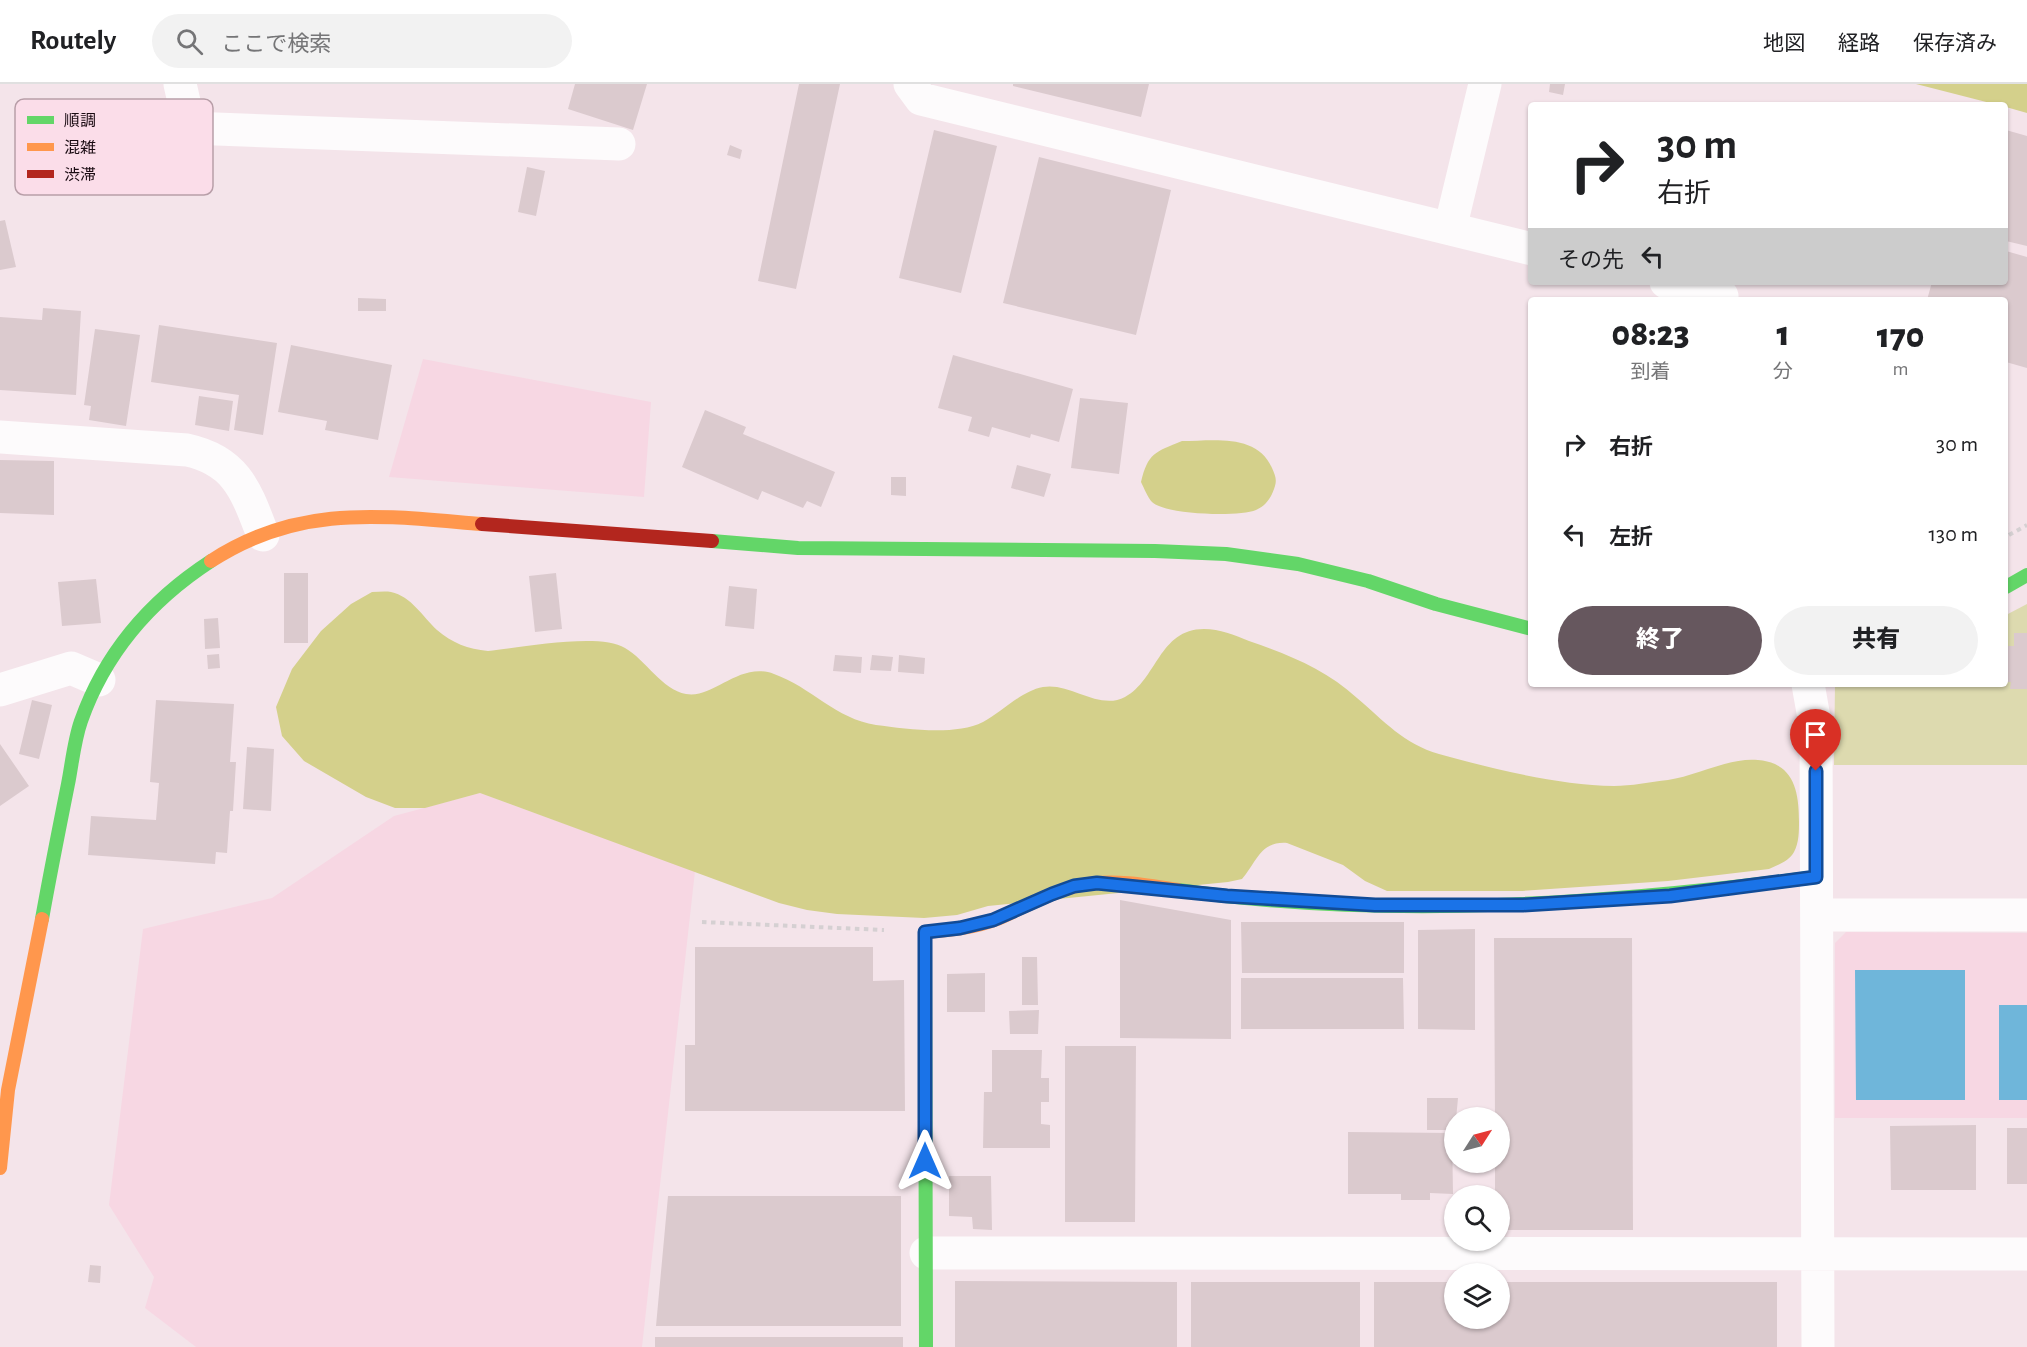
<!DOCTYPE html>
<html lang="ja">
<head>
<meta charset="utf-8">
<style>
	:root { --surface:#fff; --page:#f2f2f2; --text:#202124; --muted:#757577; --line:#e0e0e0; --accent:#66575e }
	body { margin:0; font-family:"Alegreya Sans","Noto Sans JP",sans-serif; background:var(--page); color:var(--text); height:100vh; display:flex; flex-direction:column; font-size:22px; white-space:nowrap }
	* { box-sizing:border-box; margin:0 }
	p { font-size:20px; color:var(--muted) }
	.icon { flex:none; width:33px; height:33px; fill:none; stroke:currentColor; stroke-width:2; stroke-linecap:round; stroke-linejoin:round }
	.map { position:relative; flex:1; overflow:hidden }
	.side { position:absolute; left:1528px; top:213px; width:480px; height:390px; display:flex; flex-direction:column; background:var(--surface); border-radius:6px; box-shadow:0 2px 4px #0004 }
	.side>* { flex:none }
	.banner { position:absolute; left:1528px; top:18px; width:480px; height:183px; border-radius:6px; box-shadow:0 2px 4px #0004; background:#fff; color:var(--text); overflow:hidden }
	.needle { width:39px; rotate:54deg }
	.controls { position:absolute; left:1444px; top:1023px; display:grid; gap:12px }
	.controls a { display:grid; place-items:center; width:66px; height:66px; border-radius:50%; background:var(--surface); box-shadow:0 2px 4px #0004; font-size:30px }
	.pin { position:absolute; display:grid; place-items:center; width:51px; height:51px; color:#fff; margin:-62px -26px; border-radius:50% 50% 50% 0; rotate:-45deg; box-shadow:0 0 6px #0007 }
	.pin .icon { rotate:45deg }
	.me { position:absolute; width:66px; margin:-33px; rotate:0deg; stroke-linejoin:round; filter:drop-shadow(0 0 4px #0008) }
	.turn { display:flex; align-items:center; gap:21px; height:126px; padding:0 30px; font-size:27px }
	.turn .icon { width:78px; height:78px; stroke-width:2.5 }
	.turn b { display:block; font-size:42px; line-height:51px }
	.then { display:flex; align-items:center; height:57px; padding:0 30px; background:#0003; gap:12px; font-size:22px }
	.eta { display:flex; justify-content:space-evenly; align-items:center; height:102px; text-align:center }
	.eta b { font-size:36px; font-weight:800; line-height:42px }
	.action { display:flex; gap:12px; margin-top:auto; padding:12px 30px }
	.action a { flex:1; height:69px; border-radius:36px; background:var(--accent); color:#fff; font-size:24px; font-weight:800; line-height:69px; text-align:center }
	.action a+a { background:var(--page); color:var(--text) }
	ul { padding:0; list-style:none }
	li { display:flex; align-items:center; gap:18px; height:90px; padding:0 30px }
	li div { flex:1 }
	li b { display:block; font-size:22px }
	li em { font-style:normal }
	header { display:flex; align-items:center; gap:36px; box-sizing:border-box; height:84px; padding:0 30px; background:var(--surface); border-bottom:2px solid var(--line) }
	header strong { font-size:28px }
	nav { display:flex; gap:33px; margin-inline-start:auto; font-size:21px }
	.search { width:420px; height:54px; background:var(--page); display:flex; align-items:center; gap:15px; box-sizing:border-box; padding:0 21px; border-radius:33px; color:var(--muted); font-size:22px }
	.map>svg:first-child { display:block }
	.built { fill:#f7d7e3 }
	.green { fill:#dddaaf }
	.forest { fill:#d4d08b }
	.water { fill:#6fb6da }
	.building { fill:#dbcace }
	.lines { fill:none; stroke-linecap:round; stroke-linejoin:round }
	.path { stroke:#d5d0d2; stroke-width:4; stroke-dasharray:4.5 4.5; stroke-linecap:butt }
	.street { stroke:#fdfbfc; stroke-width:33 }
	.fast { stroke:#63d668; stroke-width:14 }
	.slow { stroke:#ff974d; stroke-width:14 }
	.jam { stroke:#b3261e; stroke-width:14 }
	.route-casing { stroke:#114b97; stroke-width:15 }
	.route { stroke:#1a73e8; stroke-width:10 }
	.key { fill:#fbdde9; stroke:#b89ea8; stroke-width:1.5 }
	.key-label { font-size:16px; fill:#1a0b12 }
</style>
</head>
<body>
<header>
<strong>Routely</strong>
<div class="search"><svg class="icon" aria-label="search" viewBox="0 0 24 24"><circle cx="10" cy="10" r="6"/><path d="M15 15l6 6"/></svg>ここで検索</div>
<nav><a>地図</a><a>経路</a><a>保存済み</a></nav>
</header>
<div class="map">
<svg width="2027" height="1263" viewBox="0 0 2027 1263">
	<rect width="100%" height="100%" fill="#f4e4ea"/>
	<!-- built -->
	<path class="built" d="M 423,275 L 651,318 L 644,413 L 389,393 Z
		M 480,709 L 695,787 L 642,1263 L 196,1263 L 145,1224 L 154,1193 L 109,1121 L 143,845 L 272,814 L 394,732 Z
		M 1846,848 L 2027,849 L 2027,1034 L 1835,1034 L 1835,859 Z"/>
	<!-- green -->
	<path class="green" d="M 2027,520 L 2027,681 L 1834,681 L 1835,600 L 2006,600 L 2006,531 Z"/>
	<!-- forest -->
	<path class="forest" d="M 1916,0 L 2027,0 L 2027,29 L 2006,23 L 2006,21 L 1998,21 Z
		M 1182,357 C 1213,357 1257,349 1272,384 C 1275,391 1277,395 1275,402 C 1272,412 1267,421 1256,426 C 1239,433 1166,431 1152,418 C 1148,414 1144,404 1141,398 C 1148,369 1155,368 1182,357 Z
		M 372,508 C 378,508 385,507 391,508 C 411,512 423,533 437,546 C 452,559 468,565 488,567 C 520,564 599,548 625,564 C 646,576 662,606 686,610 C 714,615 739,577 774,590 C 811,603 836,635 876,641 C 907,645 955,652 983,638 C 1002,628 1021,607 1043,603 C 1070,598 1099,627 1125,613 C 1157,596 1159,545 1204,545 C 1220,545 1234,551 1249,557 C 1289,571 1325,585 1357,614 C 1384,637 1404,660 1439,670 C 1493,685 1558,701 1614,702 C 1631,702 1650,698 1668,696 C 1696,692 1730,673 1758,676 C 1794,679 1799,707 1799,738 C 1799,747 1799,759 1794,768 C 1789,777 1778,781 1769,785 L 1668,797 L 1522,807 L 1387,807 L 1365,797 L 1343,781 L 1287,759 C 1260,757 1257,778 1242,795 L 1228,798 L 988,822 L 957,831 L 924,834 L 837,830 L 807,826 L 779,819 L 480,709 L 425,724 L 395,724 L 366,713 L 304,677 L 282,652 L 276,623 L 292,585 L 321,547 L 351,520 Z"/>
	<!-- water -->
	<path class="water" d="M 1855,886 L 1965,886 L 1965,1016 L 1856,1016 Z
		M 1999,921 L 2027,921 L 2027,1016 L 1999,1016 Z"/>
	<!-- building -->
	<path class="building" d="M 575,0 L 647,0 L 633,46 L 568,25 Z
		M 799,0 L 840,0 L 796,205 L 758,197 Z
		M 1013,0 L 1149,0 L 1141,33 L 1013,2 Z
		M 1550,0 L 1565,0 L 1563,11 L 1549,8 Z
		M 934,46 L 997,62 L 961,209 L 899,194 Z
		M 2006,46 L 2027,52 L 2027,162 L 2006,157 Z
		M 730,61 L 742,66 L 740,75 L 727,71 Z
		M 1039,73 L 1171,106 L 1136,251 L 1003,219 Z
		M 527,83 L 545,87 L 536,132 L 518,128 Z
		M 5,136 L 16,183 L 0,186 L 0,137 Z
		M 2006,167 L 2027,173 L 2027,284 L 2006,278 L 2006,216 L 1927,216 L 1932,198 L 2006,198 Z
		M 358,214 L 386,215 L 386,227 L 358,227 Z
		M 43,224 L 81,227 L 76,311 L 0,306 L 0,233 L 42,236 Z
		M 159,241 L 277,259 L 263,351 L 234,346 L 239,311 L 151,298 Z
		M 95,245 L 140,251 L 126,342 L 89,336 L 91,322 L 84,321 Z
		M 291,261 L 392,281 L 378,356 L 325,346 L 327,337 L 278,328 Z
		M 953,271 L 1073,305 L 1059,358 L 1031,350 L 1030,354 L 992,343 L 989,353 L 968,347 L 972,333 L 938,324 Z
		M 199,312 L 233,317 L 229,347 L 195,341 Z
		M 1080,314 L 1128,319 L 1119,390 L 1071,384 Z
		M 705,326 L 746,343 L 743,350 L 835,388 L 821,423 L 807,417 L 803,424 L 762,407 L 758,416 L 682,383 Z
		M 0,376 L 54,377 L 54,431 L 0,429 Z
		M 1017,381 L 1051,390 L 1044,413 L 1011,404 Z
		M 891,393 L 906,393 L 906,412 L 891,411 Z
		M 284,489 L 308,489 L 308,559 L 284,559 Z
		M 556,489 L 562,545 L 535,548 L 529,492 Z
		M 96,495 L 101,539 L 62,542 L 58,498 Z
		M 729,502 L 757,505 L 754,545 L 725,542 Z
		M 218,534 L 220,564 L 205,565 L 204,535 Z
		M 2014,549 L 2027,549 L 2027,605 L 2010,605 L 2011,598 L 2006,598 L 2006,562 L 2014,562 Z
		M 219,570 L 220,584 L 208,585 L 207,571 Z
		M 835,571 L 862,573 L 861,589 L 833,587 Z
		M 872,571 L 893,573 L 891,587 L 870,586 Z
		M 899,571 L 925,574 L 924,590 L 898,588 Z
		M 32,616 L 52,621 L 39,675 L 19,670 Z
		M 156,616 L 234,620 L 230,678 L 236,678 L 233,727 L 230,727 L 227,769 L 216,768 L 215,780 L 88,771 L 91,732 L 156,736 L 159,699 L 150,698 Z
		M 0,660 L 29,702 L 0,722 Z
		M 247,663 L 274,665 L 271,727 L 243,725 Z
		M 1120,816 L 1231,836 L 1231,955 L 1120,954 Z
		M 1241,838 L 1404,838 L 1404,889 L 1242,889 Z
		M 1475,845 L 1475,946 L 1418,945 L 1418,846 Z
		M 1494,854 L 1632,854 L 1633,1146 L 1500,1146 L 1500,1112 L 1495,1112 L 1495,1078 L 1500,1078 L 1500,1034 L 1495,1034 Z
		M 695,863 L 873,863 L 873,897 L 904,896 L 905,1027 L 685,1027 L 685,961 L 695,961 Z
		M 1022,873 L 1037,873 L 1038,921 L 1022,921 Z
		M 985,889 L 985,928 L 947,928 L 947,890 Z
		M 1241,894 L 1403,894 L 1404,945 L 1241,945 Z
		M 1039,926 L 1038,950 L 1010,950 L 1009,927 Z
		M 1065,962 L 1136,962 L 1135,1138 L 1065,1138 Z
		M 992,966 L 1042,966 L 1041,994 L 1049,994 L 1049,1018 L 1041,1018 L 1041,1040 L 1050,1041 L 1050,1064 L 983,1064 L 984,1008 L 992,1008 Z
		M 1427,1014 L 1458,1014 L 1455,1046 L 1427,1046 Z
		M 1976,1041 L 1976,1106 L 1891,1106 L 1890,1042 Z
		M 2007,1044 L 2027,1044 L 2027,1100 L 2007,1100 Z
		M 1348,1048 L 1452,1049 L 1453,1110 L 1430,1109 L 1430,1116 L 1401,1116 L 1401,1110 L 1348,1110 Z
		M 949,1092 L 991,1092 L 992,1146 L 973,1145 L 972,1133 L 949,1132 Z
		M 668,1112 L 901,1112 L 901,1242 L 656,1242 Z
		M 90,1181 L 101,1182 L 100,1199 L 88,1198 Z
		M 955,1197 L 1177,1198 L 1177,1263 L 955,1263 Z
		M 1191,1198 L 1360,1198 L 1360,1263 L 1191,1263 Z
		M 1374,1198 L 1455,1198 L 1455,1234 L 1500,1234 L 1500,1198 L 1777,1198 L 1777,1263 L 1374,1263 Z
		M 655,1253 L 903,1253 L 903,1263 L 655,1263 Z"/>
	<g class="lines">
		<!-- path -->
		<path class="path" d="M 2009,451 L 2027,441
			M 702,838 L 884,846"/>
		<!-- street -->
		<path class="street" d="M 180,0 L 190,44 L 619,60
			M 910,0 L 921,15 L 1532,165
			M 1450,145 L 1485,0
			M 1666,198 L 1722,212 L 1721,216
			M 0,353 L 187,366 C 237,377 246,407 263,451
			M 1808,600 L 1816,645 L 1818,1263
			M 0,606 L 71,584 L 99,596
			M 1817,831 L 2027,831
			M 926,1169 L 2027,1170"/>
		<!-- fast -->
		<path class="fast" d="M 712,457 L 798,464 L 1155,467 L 1226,470 L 1298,480 L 1368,497 L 1436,520 L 1532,545
			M 2006,503 L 2027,491
			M 1178,806 C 1390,836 1605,820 1816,793
			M 42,835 C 50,790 59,745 68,700 C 72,680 74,657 81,637 C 105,569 151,516 211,477
			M 925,852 L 926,1263"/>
		<!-- slow -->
		<path class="slow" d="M 211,477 C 300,419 382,432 482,440
			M 925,852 L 925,848 C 949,846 974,844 997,835 C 1025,823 1052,807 1082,801 C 1113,795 1147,801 1178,806
			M 0,1084 L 8,1006 L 42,835"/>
		<!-- jam -->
		<path class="jam" d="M 482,440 L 712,457"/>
	</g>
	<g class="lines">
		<defs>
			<path id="route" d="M 925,1077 L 925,848 L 960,844 L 993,836 L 1052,810 L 1074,802 L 1097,799 L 1227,812 L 1375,821 L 1523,821 L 1670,812 L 1816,793 L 1816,687"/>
		</defs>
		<!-- route casing -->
		<use href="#route" class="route-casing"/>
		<!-- route -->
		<use href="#route" class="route"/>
	</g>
	<!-- legend -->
	<rect x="15" y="15" width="198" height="96" rx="9" class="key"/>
	<rect x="27" y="32" width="27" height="8" fill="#63d668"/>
	<rect x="27" y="59" width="27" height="8" fill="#ff974d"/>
	<rect x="27" y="86" width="27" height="8" fill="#b3261e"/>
	<g class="key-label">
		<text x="64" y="42">順調</text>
		<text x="64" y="69">混雑</text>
		<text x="64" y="96">渋滞</text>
	</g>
</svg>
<div class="controls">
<a><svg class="needle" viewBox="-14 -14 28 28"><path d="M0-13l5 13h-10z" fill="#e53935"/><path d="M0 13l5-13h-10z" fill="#757577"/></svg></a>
<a><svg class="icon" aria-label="search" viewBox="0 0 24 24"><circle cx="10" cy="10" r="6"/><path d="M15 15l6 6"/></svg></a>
<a><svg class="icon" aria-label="layers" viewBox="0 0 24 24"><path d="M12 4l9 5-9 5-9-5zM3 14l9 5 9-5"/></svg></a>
</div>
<div class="pin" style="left:1816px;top:687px;background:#d93025"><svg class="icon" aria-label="arrive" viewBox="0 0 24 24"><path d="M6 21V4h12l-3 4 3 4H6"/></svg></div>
<svg class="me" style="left:925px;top:1077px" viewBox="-20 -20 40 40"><path d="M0-17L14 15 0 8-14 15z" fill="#1a73e8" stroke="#fff" stroke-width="4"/></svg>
<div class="banner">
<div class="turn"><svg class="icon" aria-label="right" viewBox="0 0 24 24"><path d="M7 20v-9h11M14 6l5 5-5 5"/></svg><div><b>30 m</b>右折</div></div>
<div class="then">その先<svg class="icon" aria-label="left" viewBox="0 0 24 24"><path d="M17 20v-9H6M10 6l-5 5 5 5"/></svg></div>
</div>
<section class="side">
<div class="eta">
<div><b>08:23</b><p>到着</p></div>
<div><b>1</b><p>分</p></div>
<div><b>170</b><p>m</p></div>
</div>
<ul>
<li><svg class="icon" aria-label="right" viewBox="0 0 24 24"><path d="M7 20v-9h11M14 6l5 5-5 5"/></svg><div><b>右折</b></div><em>30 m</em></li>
<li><svg class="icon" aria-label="left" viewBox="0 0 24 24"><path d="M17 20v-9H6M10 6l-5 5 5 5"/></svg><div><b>左折</b></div><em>130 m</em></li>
</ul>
<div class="action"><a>終了</a><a>共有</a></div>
</section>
</div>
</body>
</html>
